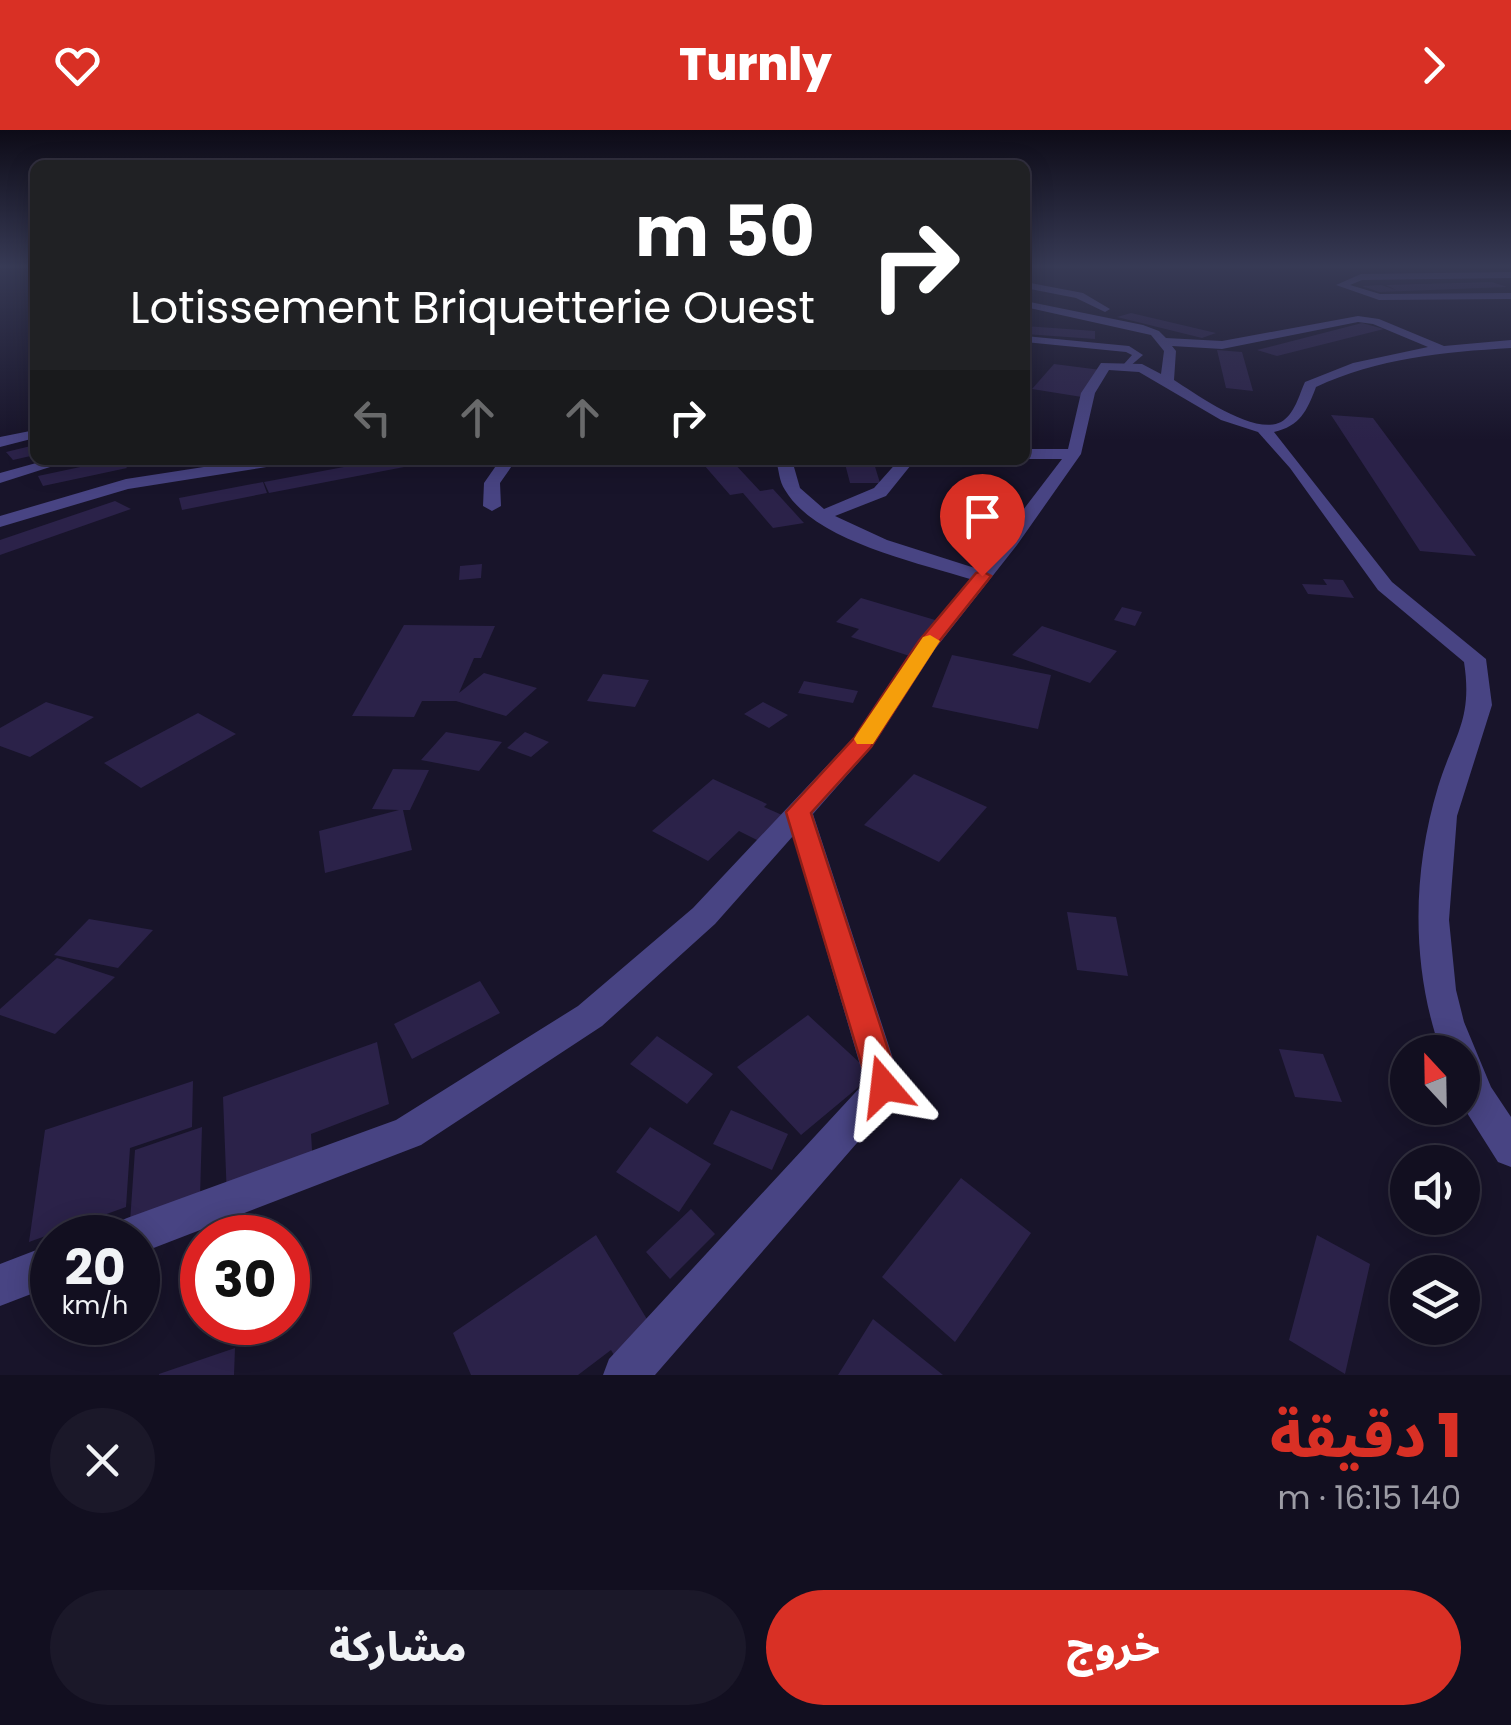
<!DOCTYPE html>
<html lang="ar">
<head>
<meta charset="utf-8">
<style>
	:root { --surface:#120f20; --page:#1b1829; --text:#f1f3f6; --muted:#9c9ca5; --line:#312f3e; --accent:#d93025 }
	body { margin:0; font-family:Poppins,"Noto Sans Arabic",sans-serif; background:var(--page); color:var(--text); direction:rtl; height:100vh; display:flex; flex-direction:column; font-size:38px; white-space:nowrap }
	* { box-sizing:border-box; margin:0 }
	p { font-size:32px; color:var(--muted) }
	.icon { flex:none; width:55px; height:55px; fill:none; stroke:currentColor; stroke-width:2; stroke-linecap:round; stroke-linejoin:round }
	.map { position:relative; height:1245px; overflow:hidden; direction:ltr }
	.side { display:flex; flex-direction:column; background:var(--surface); flex:1 }
	.side>* { flex:none }
	.banner { position:absolute; left:30px; top:30px; width:1000px; height:305px; border-radius:15px; box-shadow:0 5px 25px #0003,0 0 0 2px var(--line); direction:rtl; background:#202124; color:#fff; overflow:hidden }
	.needle { width:65px; rotate:338deg }
	.buttons { position:absolute; left:1390px; top:905px; display:grid; gap:20px }
	.buttons a { display:grid; place-items:center; width:90px; height:90px; border-radius:50%; background:var(--surface); box-shadow:0 5px 25px #0003,0 0 0 2px var(--line); font-size:50px }
	.speed { position:absolute; left:30px; top:1085px; display:flex; gap:20px; font-size:50px; font-weight:700; text-align:center }
	.speed>* { display:grid; place-content:center; width:130px; height:130px; border-radius:50%; background:var(--surface); box-shadow:0 5px 25px #0003,0 0 0 2px var(--line); line-height:1 }
	.speed small { font-size:25px; font-weight:400 }
	.speed .limit { border:15px solid #d22; background:#fff; color:#111 }
	.pin { position:absolute; display:grid; place-items:center; width:85px; height:85px; color:#fff; margin:-102px -42px; border-radius:50% 50% 50% 0; rotate:-45deg; box-shadow:0 0 10px #0007 }
	.pin .icon { rotate:45deg }
	.me { position:absolute; width:110px; margin:-55px; rotate:343deg; stroke-linejoin:round; filter:drop-shadow(0 0 8px #0008) }
	.turn { display:flex; align-items:center; gap:35px; height:210px; padding:0 50px; font-size:45px }
	.turn .icon { width:130px; height:130px; stroke-width:2.5 }
	.turn b { display:block; font-size:70px; line-height:85px }
	.lanes { display:flex; align-items:center; height:95px; padding:0 50px; background:#0003; justify-content:center; gap:50px; direction:ltr }
	.lanes .off { opacity:.35 }
	.round { display:grid; place-items:center; flex:none; width:105px; height:105px; border-radius:52px; background:var(--page) }
	.headline { display:flex; align-items:center; justify-content:space-between; height:170px; padding:0 50px }
	h1 { font-size:60px; font-weight:800; line-height:75px; color:var(--accent) }
	.action { display:flex; gap:20px; margin-top:auto; padding:20px 50px }
	.action a { flex:1; height:115px; border-radius:60px; background:var(--accent); color:#fff; font-size:40px; font-weight:800; line-height:115px; text-align:center }
	.action a+a { background:var(--page); color:var(--text) }
	header { display:flex; justify-content:space-between; align-items:center; height:130px; padding:0 50px; background:var(--accent); color:#fff; font-size:45px; font-weight:800 }
	.map>svg:first-child { display:block }
	.building { fill:#2b2249 }
	.lines { fill:none; stroke-linecap:round; stroke-linejoin:round }
	.lane { fill:#484483; fill-rule:evenodd }
	.street { fill:#484483; fill-rule:evenodd }
	.route { fill:#d93025; stroke:#8d1f18; stroke-width:2.5 }
	.slow { fill:#f59e0b }
</style>
</head>
<body>
<header><svg class="icon" aria-label="forward" viewBox="0 0 24 24"><path d="M9 5l7 7-7 7"/></svg>Turnly<svg class="icon" aria-label="heart" viewBox="0 0 24 24"><path d="M12 20l-8-8c-3-5 5-10 8-4 3-6 11-1 8 4z"/></svg></header>
<div class="map">
<svg width="1511" height="1245" viewBox="0 0 1511 1245">
	<rect width="100%" height="100%" fill="#18142a"/>
	<!-- building -->
	<path class="building" d="M 1492,152 L 1507,157 L 1379,162 L 1362,156 L 1381,155 L 1396,160 L 1386,155 Z
		M 1131,183 L 1216,203 L 1202,208 L 1117,187 Z
		M 1362,193 L 1384,199 L 1277,226 L 1257,220 Z
		M 1025,196 L 1095,201 L 1095,209 L 1025,204 Z
		M 1217,220 L 1242,222 L 1253,261 L 1226,258 Z
		M 1054,234 L 1101,240 L 1082,267 L 1032,259 Z
		M 1331,285 L 1373,288 L 1476,426 L 1420,421 Z
		M 35,315 L 35,325 L 13,330 L 6,322 Z
		M 113,330 L 121,330 L 127,338 L 43,356 L 38,346 Z
		M 381,330 L 425,333 L 269,363 L 264,352 Z
		M 844,330 L 873,330 L 880,353 L 850,353 Z
		M 732,331 L 760,361 L 773,359 L 804,393 L 773,398 L 743,363 L 730,365 L 704,335 Z
		M 263,352 L 267,363 L 182,380 L 179,368 Z
		M 115,371 L 131,379 L 0,425 L 0,410 Z
		M 482,434 L 481,448 L 459,450 L 460,436 Z
		M 1323,449 L 1343,450 L 1354,468 L 1308,464 L 1302,454 L 1327,455 Z
		M 861,468 L 952,495 L 922,530 L 851,507 L 859,499 L 836,492 Z
		M 1122,477 L 1142,482 L 1135,496 L 1114,490 Z
		M 404,495 L 495,496 L 481,528 L 474,528 L 459,563 L 484,543 L 537,558 L 506,586 L 456,571 L 422,571 L 414,587 L 352,586 Z
		M 1042,496 L 1117,521 L 1090,553 L 1012,525 Z
		M 952,525 L 1051,545 L 1038,599 L 932,577 Z
		M 603,544 L 649,550 L 635,577 L 587,571 Z
		M 804,551 L 858,561 L 853,573 L 798,563 Z
		M 46,572 L 94,587 L 30,627 L 0,616 L 0,598 Z
		M 763,572 L 788,585 L 769,598 L 744,584 Z
		M 198,583 L 236,604 L 141,658 L 104,633 Z
		M 446,602 L 502,612 L 479,641 L 421,630 Z
		M 525,602 L 549,612 L 531,627 L 507,618 Z
		M 393,639 L 429,640 L 410,680 L 403,680 L 412,720 L 325,743 L 319,701 L 399,680 L 372,679 Z
		M 914,644 L 987,677 L 939,732 L 864,695 Z
		M 713,649 L 767,674 L 764,677 L 791,689 L 765,714 L 739,701 L 708,731 L 652,701 Z
		M 1067,782 L 1116,787 L 1128,846 L 1077,840 Z
		M 89,789 L 153,800 L 118,838 L 54,825 Z
		M 57,828 L 115,847 L 55,904 L 0,885 L 0,879 Z
		M 480,851 L 500,883 L 412,929 L 394,894 Z
		M 808,885 L 873,945 L 801,1005 L 737,937 Z
		M 657,906 L 713,944 L 687,974 L 630,934 Z
		M 377,912 L 389,974 L 311,1004 L 313,1035 L 227,1068 L 223,967 Z
		M 1279,919 L 1323,924 L 1342,972 L 1295,967 Z
		M 193,951 L 192,997 L 130,1018 L 126,1077 L 29,1112 L 45,1000 Z
		M 731,980 L 788,1004 L 772,1040 L 713,1014 Z
		M 202,997 L 200,1067 L 130,1092 L 135,1020 Z
		M 650,997 L 711,1034 L 679,1082 L 616,1042 Z
		M 961,1048 L 1031,1103 L 955,1212 L 882,1147 Z
		M 691,1079 L 715,1104 L 670,1149 L 646,1122 Z
		M 596,1105 L 662,1214 L 624,1242 L 611,1220 L 578,1245 L 471,1245 L 453,1203 Z
		M 1317,1105 L 1370,1134 L 1345,1244 L 1289,1210 Z
		M 873,1189 L 943,1245 L 838,1245 Z
		M 235,1218 L 234,1245 L 159,1245 L 159,1244 Z"/>
	<g class="lines">
		<!-- lane -->
		<path class="lane" d="M 1025,206 L 1129,216 L 1143,225 L 1129,237 L 1124,234 L 1132,225 L 1126,222 L 1025,212 Z"/>
		<!-- street -->
		<path class="street" d="M 1511,142 L 1511,148 L 1362,150 L 1350,155 L 1380,164 L 1511,163 L 1511,169 L 1379,170 L 1336,155 L 1361,144 Z
			M 1025,152 L 1083,163 L 1110,179 L 1105,182 L 1076,168 L 1025,158 Z
			M 1025,171 L 1143,195 L 1159,201 L 1166,208 L 1222,211 L 1358,186 L 1379,189 L 1444,216 L 1511,210 L 1511,218 C 1443,222 1378,228 1316,257 C 1307,281 1300,296 1274,302 L 1392,452 L 1486,529 L 1492,575 L 1457,686 L 1449,790 L 1456,860 L 1464,892 L 1491,957 L 1511,987 L 1511,1037 L 1498,1032 L 1462,975 L 1462,922 L 1441,922 C 1411,837 1412,743 1438,657 C 1454,605 1473,590 1464,532 L 1378,460 L 1290,338 L 1258,302 L 1221,290 L 1139,242 L 1109,240 L 1095,263 L 1081,324 L 1017,415 L 935,519 L 872,617 L 813,684 L 902,956 L 897,967 L 655,1245 L 603,1245 L 609,1229 L 865,952 L 793,706 L 715,794 L 602,896 L 421,1015 L 138,1124 L 138,1108 L 107,1108 L 113,1094 L 127,1088 L 396,990 L 578,876 L 693,778 L 854,607 L 918,511 L 970,449 C 916,432 815,411 785,360 C 779,351 779,340 776,330 L 792,330 L 800,358 L 824,379 L 874,358 L 899,330 L 915,330 L 886,366 L 835,386 L 887,410 L 978,439 L 1062,329 L 1025,329 L 1025,319 L 1068,319 L 1081,263 L 1101,233 L 1142,234 L 1161,244 L 1164,221 L 1151,205 L 1025,177 ZM 1358,192 L 1373,194 L 1428,217 L 1353,233 L 1305,252 C 1299,265 1295,284 1281,292 C 1254,306 1196,264 1174,250 L 1176,221 L 1172,216 L 1222,219 Z
			M 35,300 L 35,308 L 0,317 L 0,307 Z
			M 47,330 L 72,330 L 0,353 L 0,343 Z
			M 249,330 L 287,330 L 279,335 L 128,359 L 0,397 L 0,386 L 126,349 Z
			M 500,330 L 516,330 L 500,353 L 501,376 L 492,381 L 483,376 L 484,353 Z
			M 52,1114 L 52,1156 L 0,1176 L 0,1134 Z"/>
	</g>
	<!-- sky -->
	<linearGradient id="sky" x2="0" y2="1"><stop stop-color="#0d0b17"/><stop offset="0.44" stop-color="#373a55"/><stop offset="1" stop-color="#373a55" stop-opacity="0"/></linearGradient>
	<rect width="1511" height="310" fill="url(#sky)"/>
	<!-- route -->
	<path class="route" d="M 982,441 L 991,446 L 988,450 L 934,518 L 871,617 L 811,683 L 900,956 L 895,966 L 884,971 L 873,966 L 868,956 L 786,682 L 855,607 L 919,511 L 976,443 Z"/>
	<!-- slow -->
	<path class="slow" d="M 930,505 L 940,511 L 873,614 L 857,614 L 854,609 L 857,604 L 923,507 Z"/>
</svg>
<div class="buttons">
<a><svg class="needle" viewBox="-14 -14 28 28"><path d="M0-13l5 13h-10z" fill="#e53935"/><path d="M0 13l5-13h-10z" fill="#9c9ca5"/></svg></a>
<a><svg class="icon" aria-label="sound" viewBox="0 0 24 24"><path d="M4 9h4l5-4v14l-5-4H4zM17 9q2 3 0 6"/></svg></a>
<a><svg class="icon" aria-label="layers" viewBox="0 0 24 24"><path d="M12 4l9 5-9 5-9-5zM3 14l9 5 9-5"/></svg></a>
</div>
<div class="speed"><div>20<small>km/h</small></div><div class="limit">30</div></div>
<div class="pin" style="left:982px;top:446px;background:#d93025"><svg class="icon" aria-label="arrive" viewBox="0 0 24 24"><path d="M6 21V4h12l-3 4 3 4H6"/></svg></div>
<svg class="me" style="left:884px;top:956px" viewBox="-20 -20 40 40"><path d="M0-17L14 15 0 8-14 15z" fill="#d93025" stroke="#fff" stroke-width="4"/></svg>
<div class="banner">
<div class="turn"><svg class="icon" aria-label="right" viewBox="0 0 24 24"><path d="M7 20v-9h11M14 6l5 5-5 5"/></svg><div><b>50 m</b>Lotissement Briquetterie Ouest</div></div>
<div class="lanes"><svg class="icon off" aria-label="left" viewBox="0 0 24 24"><path d="M17 20v-9H6M10 6l-5 5 5 5"/></svg><svg class="icon off" aria-label="ahead" viewBox="0 0 24 24"><path d="M12 20V5M6 11l6-6 6 6"/></svg><svg class="icon off" aria-label="ahead" viewBox="0 0 24 24"><path d="M12 20V5M6 11l6-6 6 6"/></svg><svg class="icon" aria-label="right" viewBox="0 0 24 24"><path d="M7 20v-9h11M14 6l5 5-5 5"/></svg></div>
</div>
</div>
<section class="side">
<div class="headline"><div><h1>1 دقيقة</h1><p>140 m · 16:15</p></div><a class="round"><svg class="icon" aria-label="close" viewBox="0 0 24 24"><path d="M6 6l12 12M18 6L6 18"/></svg></a></div>
<div class="action"><a>خروج</a><a>مشاركة</a></div>
</section>
</body>
</html>
